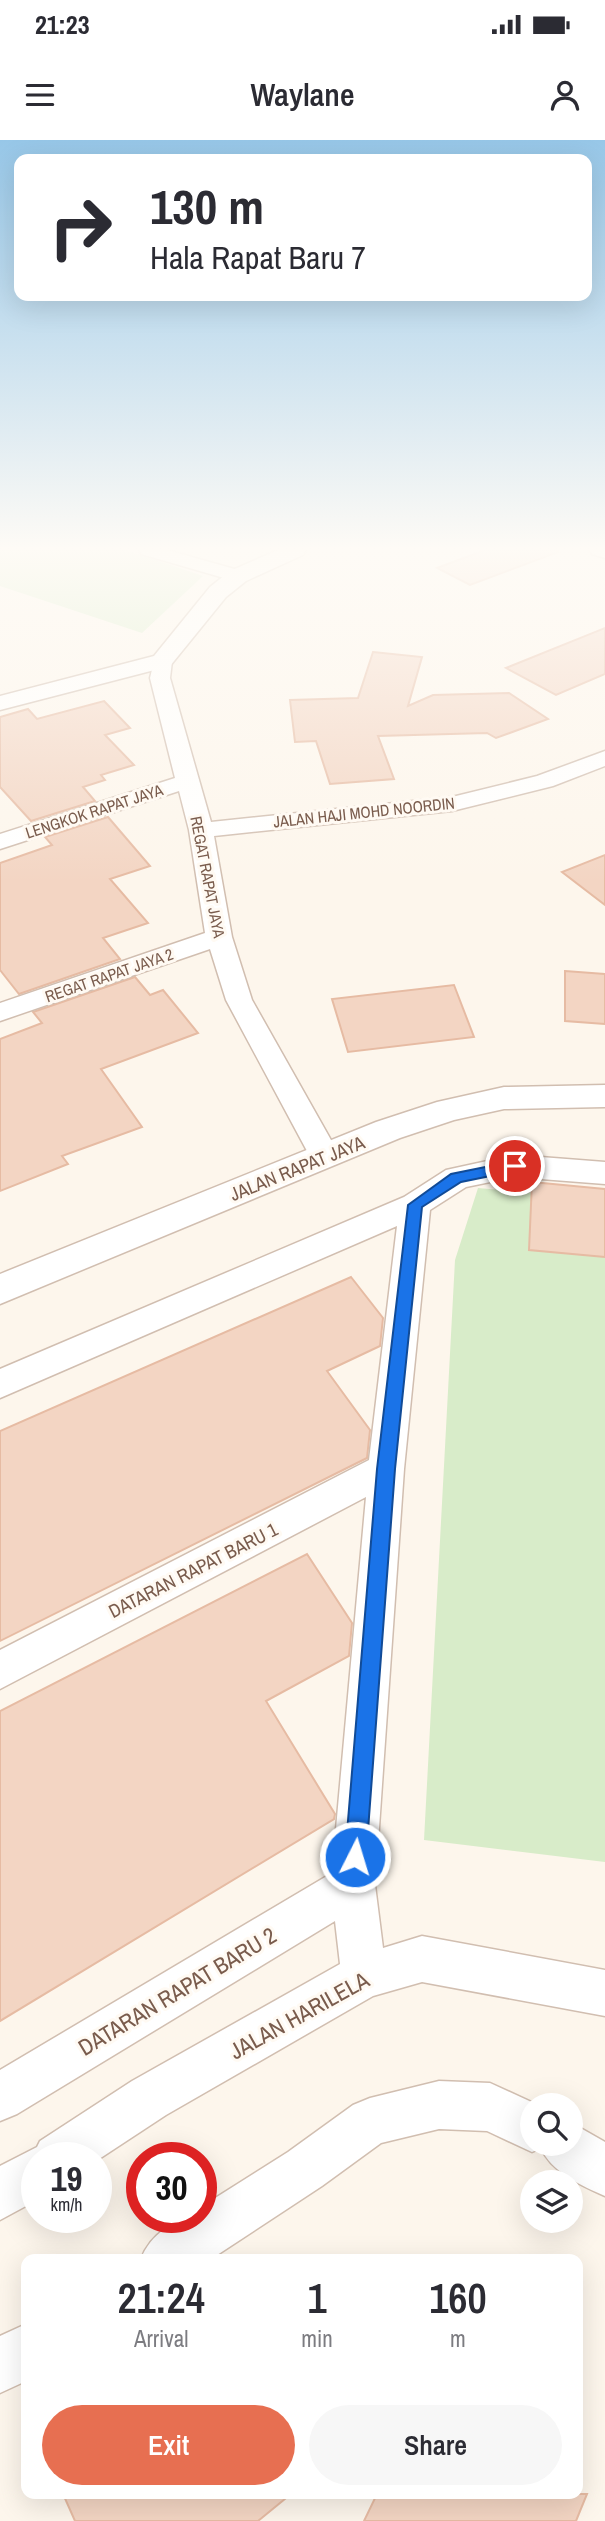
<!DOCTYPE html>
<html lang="en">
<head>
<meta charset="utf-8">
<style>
	:root { --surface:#fff; --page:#f7f7f7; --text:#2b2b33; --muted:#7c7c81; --accent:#e76f51 }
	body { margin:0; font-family:"Archivo Narrow",sans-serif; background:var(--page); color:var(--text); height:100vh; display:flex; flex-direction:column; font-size:26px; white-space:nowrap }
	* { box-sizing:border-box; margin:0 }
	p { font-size:23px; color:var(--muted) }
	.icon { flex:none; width:38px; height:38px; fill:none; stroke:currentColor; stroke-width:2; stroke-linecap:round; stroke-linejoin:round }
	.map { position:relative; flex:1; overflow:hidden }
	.details { position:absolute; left:21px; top:2114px; width:562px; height:245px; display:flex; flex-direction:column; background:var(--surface); border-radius:14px; box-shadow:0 7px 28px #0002 }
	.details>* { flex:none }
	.hud { position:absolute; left:14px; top:14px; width:578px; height:147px; border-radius:14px; box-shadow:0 7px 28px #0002; background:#fff; color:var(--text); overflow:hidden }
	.tools { position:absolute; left:520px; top:1953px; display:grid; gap:14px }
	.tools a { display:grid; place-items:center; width:63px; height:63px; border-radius:50%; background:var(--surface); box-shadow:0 7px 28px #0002; font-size:35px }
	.speed { position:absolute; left:21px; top:2002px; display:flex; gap:14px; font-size:35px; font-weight:700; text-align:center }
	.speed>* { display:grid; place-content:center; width:91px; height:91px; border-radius:50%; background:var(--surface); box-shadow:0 7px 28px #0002; line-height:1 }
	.speed small { font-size:18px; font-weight:400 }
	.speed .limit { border:10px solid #d22; background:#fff; color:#111 }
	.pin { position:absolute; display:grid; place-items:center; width:60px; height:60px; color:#fff; margin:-30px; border:4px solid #fff; border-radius:50%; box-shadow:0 2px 7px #0007 }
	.me { position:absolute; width:77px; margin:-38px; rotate:5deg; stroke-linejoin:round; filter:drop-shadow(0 0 5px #0008) }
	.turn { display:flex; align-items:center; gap:24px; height:147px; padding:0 21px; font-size:32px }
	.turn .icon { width:91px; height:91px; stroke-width:2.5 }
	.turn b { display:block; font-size:49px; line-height:60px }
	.eta { display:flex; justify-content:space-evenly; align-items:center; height:119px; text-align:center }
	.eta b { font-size:42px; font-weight:600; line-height:49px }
	.action { display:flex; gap:14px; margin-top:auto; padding:14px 21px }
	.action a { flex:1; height:80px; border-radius:42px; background:var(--accent); color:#fff; font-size:28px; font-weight:600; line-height:80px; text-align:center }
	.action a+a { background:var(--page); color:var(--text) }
	.status { display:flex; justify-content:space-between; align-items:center; height:49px; padding:0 35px; background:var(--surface); direction:ltr }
	.status svg { height:19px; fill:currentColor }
	header { display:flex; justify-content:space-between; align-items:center; height:91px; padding:0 21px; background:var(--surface); font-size:32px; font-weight:600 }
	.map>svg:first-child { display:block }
	.green { fill:#d8ecc9 }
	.building { fill:#f3d5c3; stroke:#e6bba3; stroke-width:2 }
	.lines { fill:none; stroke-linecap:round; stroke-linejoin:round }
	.minor-casing { stroke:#d1beb0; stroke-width:3 }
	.tertiary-casing { stroke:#d1beb0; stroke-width:3 }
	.minor { fill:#fff; fill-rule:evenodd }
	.tertiary { fill:#fff; fill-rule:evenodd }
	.route { fill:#1a73e8; stroke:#114b97; stroke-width:2 }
	.labels { text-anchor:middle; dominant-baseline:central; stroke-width:6; stroke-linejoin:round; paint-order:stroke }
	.far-street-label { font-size:16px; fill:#7a5c4d; stroke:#fffaf3 }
	.street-label { font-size:19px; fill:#7a5c4d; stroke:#fffaf3 }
	.near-street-label { font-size:23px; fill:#7a5c4d; stroke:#fffaf3 }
</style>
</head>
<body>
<div class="status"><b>21:23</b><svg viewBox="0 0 49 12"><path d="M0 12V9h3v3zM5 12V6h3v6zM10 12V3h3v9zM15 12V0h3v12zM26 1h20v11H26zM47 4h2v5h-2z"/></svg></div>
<header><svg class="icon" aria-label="menu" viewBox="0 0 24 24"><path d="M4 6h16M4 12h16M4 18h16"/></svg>Waylane<svg class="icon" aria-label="person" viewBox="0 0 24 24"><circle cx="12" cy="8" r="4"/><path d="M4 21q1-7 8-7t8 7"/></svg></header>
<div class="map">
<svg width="605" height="2381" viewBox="0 0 605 2381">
	<rect width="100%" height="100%" fill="#fdf6ec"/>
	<!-- green -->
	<path class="green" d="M 0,410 L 126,410 L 203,436 L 142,493 L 0,446 Z
		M 478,1048 L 605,1059 L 605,1722 L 424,1700 L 455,1120 Z"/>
	<!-- building -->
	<path class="building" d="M 485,410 L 557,410 L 558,412 L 470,445 L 437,428 Z
		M 605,488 L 605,534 L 556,555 L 506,528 Z
		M 373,512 L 422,517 L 408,566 L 433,555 L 509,553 L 548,579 L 496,598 L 487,593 L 378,596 L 394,639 L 330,644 L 316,601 L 295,602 L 290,560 L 358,558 Z
		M 104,561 L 130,588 L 105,595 L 134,625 L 101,635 L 105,640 L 83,647 L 95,661 L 31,681 L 0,647 L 0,577 L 28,569 L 37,579 Z
		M 108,677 L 150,726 L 110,739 L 148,783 L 103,798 L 120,819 L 19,854 L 0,830 L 0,723 L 52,705 L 45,697 Z
		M 605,715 L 605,765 L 562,732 Z
		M 565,831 L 605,834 L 605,884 L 565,881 Z
		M 135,837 L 150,855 L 163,850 L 198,893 L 101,929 L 142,987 L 62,1016 L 68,1024 L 0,1051 L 0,899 L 42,883 L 33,872 Z
		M 454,845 L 474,897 L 348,912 L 332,859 Z
		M 532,1042 L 605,1049 L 605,1117 L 529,1110 Z
		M 351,1137 L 383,1178 L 380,1206 L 327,1231 L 370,1290 L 367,1318 L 0,1501 L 0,1291 Z
		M 307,1414 L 352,1483 L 349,1516 L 266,1561 L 335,1674 L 334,1679 L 0,1881 L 0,1571 Z
		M 63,2354 L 291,2354 L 258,2381 L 75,2381 Z
		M 377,2354 L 587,2354 L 576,2381 L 364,2381 Z"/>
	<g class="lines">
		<defs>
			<path id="minor" d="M 139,410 L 167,410 L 245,432 L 247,436 L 238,442 L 141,414 Z
				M 590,410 L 605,410 L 605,418 L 592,414 Z
				M 162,515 L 169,517 L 172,521 L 170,538 L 211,682 L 452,657 L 537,636 L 605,611 L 605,626 L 553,646 L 452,671 L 214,696 L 232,797 L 252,860 L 340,1016 L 336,1024 L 325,1027 L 314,1024 L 226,860 L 210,809 L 0,881 L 0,863 L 205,793 L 189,690 L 179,651 L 0,709 L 0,694 L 175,638 L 150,538 L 155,517 Z
				M 515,1015 L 605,1022 L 605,1044 L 515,1037 L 466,1047 L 430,1070 L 404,1329 L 375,1745 L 383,1808 L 422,1796 L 605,1830 L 605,1876 L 422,1842 L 373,1856 L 166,1975 L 96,2021 L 96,2018 L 37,2018 L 37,2060 L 0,2080 L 0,2026 L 37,2007 L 40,2001 L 132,1941 L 340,1824 L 335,1781 L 17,1974 L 0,1981 L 0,1930 L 332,1733 L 366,1357 L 0,1549 L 0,1510 L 369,1320 L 397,1086 L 0,1258 L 0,1229 L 404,1057 L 446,1030 Z
				M 439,1941 L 490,1943 L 538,1965 L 532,1965 L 532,2004 L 570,2004 L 570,1982 L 605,2002 L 605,2056 C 582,2046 551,2032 541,2008 L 532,2012 L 487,1991 L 439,1989 L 381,2003 L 322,2046 L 211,2119 L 141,2119 C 150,2095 175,2077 201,2077 L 201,2067 L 288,2012 L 353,1965 L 370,1958 Z
				M 26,2184 L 26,2241 L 0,2253 L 0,2196 Z"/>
			<path id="tertiary" d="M 278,410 L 306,410 L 303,415 L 246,441 L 226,457 L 170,526 L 0,570 L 0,556 L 154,516 L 210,447 L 230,431 Z
				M 605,945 L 605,967 L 504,969 L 454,980 L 400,998 L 0,1164 L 0,1134 L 376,982 L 437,962 L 504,947 Z"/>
		</defs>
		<!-- minor casing -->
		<use href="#minor" class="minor-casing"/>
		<!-- tertiary casing -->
		<use href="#tertiary" class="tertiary-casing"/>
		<!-- minor -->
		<use href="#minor" class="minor"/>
		<!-- tertiary -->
		<use href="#tertiary" class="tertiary"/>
	</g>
	<!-- sky -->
	<linearGradient id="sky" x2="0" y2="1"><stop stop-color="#97c7e8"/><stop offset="0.55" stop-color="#fefbf6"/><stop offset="1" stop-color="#fefbf6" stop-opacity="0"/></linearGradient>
	<rect width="605" height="743" fill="url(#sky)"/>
	<!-- route -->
	<path class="route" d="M 515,1021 L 520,1022 L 522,1026 L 520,1030 L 461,1042 L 422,1067 L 395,1329 L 366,1717 L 363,1725 L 355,1728 L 348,1725 L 345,1717 L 377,1329 L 408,1065 L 451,1034 Z"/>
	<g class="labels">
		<!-- far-street labels -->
		<g class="far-street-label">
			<text transform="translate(94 671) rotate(-18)">LENGKOK RAPAT JAYA</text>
			<text transform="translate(364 672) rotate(-6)">JALAN HAJI MOHD NOORDIN</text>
			<text transform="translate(208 737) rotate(79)">REGAT RAPAT JAYA</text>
			<text transform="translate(109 835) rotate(-19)">REGAT RAPAT JAYA 2</text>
		</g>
		<!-- street labels -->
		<g class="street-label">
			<text transform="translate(297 1028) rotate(-22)">JALAN RAPAT JAYA</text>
			<text transform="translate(193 1430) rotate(-27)">DATARAN RAPAT BARU 1</text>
		</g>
		<!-- near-street labels -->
		<g class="near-street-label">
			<text transform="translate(177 1851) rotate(-31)">DATARAN RAPAT BARU 2</text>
			<text transform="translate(299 1875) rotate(-29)">JALAN HARILELA</text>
		</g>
	</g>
</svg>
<div class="tools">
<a><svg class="icon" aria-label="search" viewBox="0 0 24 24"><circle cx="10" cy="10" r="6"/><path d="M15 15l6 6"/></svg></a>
<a><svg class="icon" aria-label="layers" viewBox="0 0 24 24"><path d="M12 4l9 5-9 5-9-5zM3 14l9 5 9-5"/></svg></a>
</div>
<div class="speed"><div>19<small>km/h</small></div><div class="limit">30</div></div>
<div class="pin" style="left:515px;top:1026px;background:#d93025"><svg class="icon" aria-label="arrive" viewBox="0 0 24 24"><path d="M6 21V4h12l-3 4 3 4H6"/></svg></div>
<svg class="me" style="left:355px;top:1717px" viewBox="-20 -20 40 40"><circle r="17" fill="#1a73e8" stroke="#fff" stroke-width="3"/><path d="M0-11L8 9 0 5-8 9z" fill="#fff"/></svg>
<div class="hud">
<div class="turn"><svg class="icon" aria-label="right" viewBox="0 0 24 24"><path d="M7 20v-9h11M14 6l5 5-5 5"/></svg><div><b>130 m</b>Hala Rapat Baru 7</div></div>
</div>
<section class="details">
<div class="eta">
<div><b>21:24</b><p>Arrival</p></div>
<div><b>1</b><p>min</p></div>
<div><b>160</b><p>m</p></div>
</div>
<div class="action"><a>Exit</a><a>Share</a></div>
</section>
</div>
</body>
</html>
